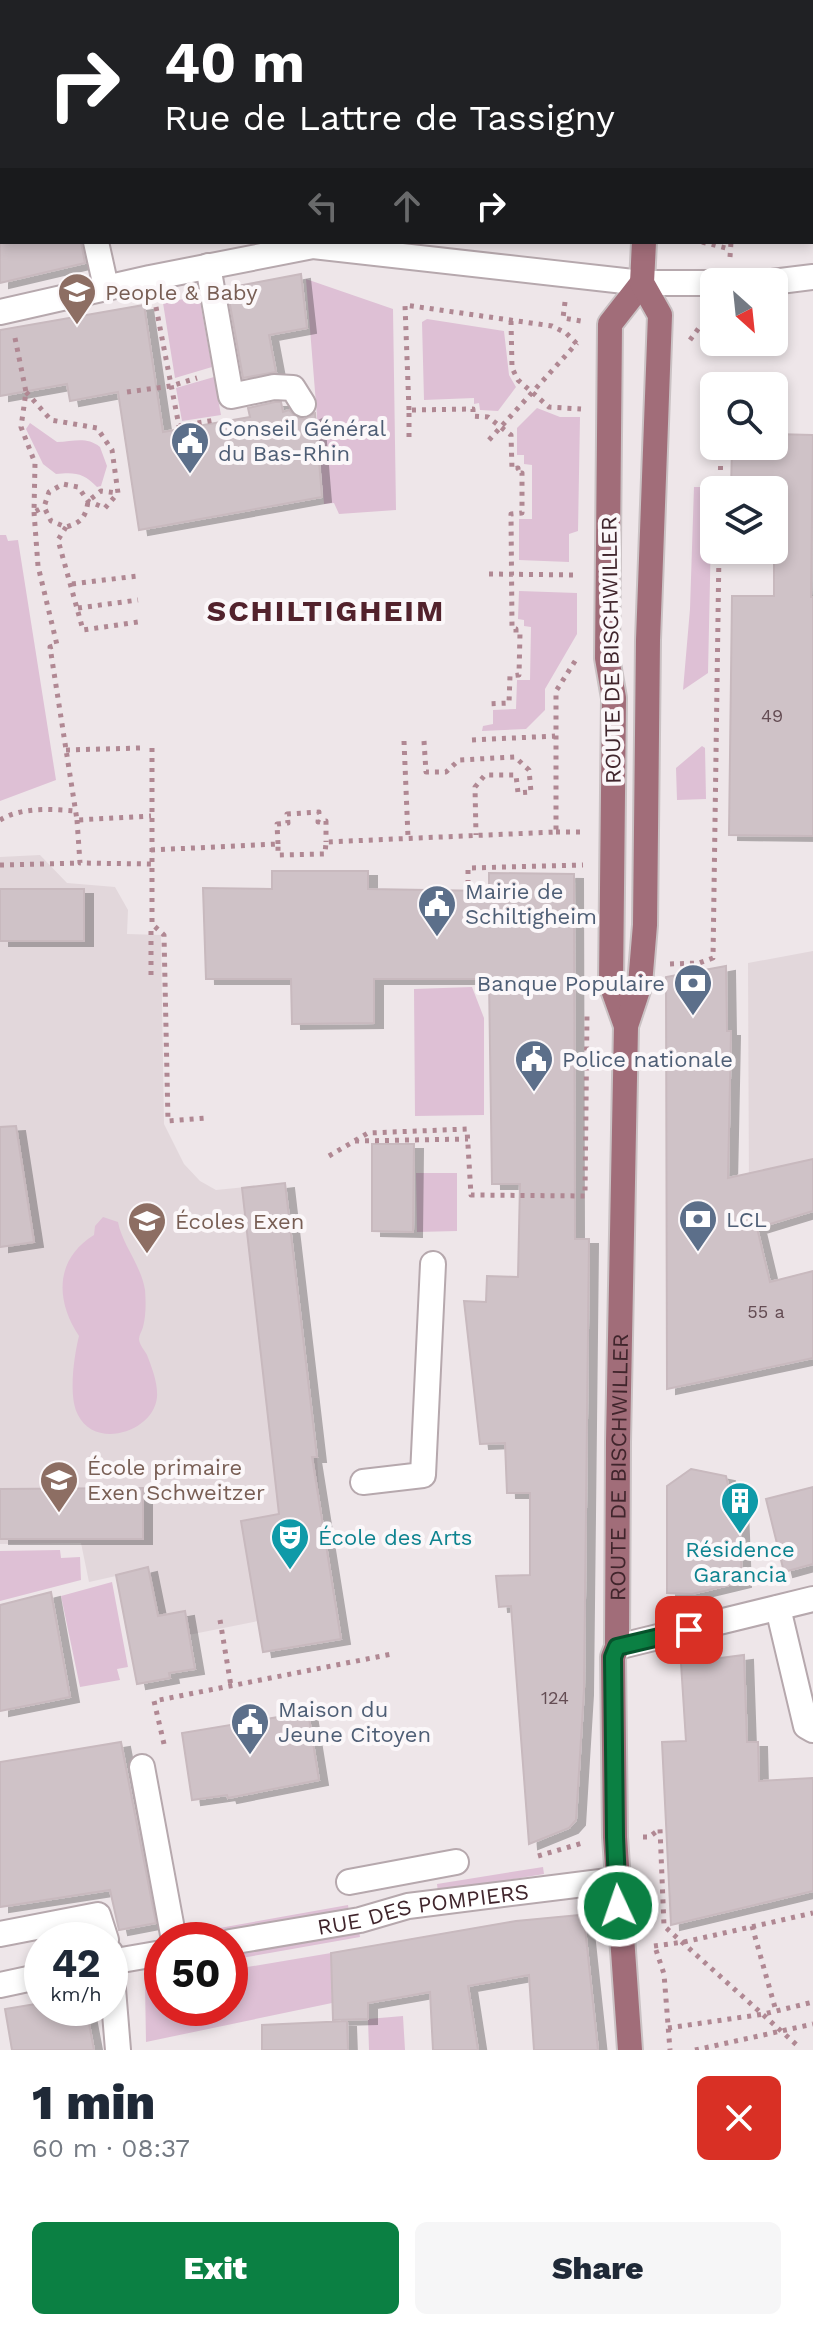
<!DOCTYPE html>
<html lang="en">
<head>
<meta charset="utf-8">
<style>
	:root { --surface:#fff; --page:#f6f6f7; --text:#1f2937; --muted:#747a83; --accent:#0b8043 }
	body { margin:0; font-family:"Work Sans",sans-serif; background:var(--page); color:var(--text); height:100vh; display:flex; flex-direction:column; font-size:30px; white-space:nowrap }
	* { box-sizing:border-box; margin:0 }
	p { font-size:26px; color:var(--muted) }
	.icon { flex:none; width:44px; height:44px; fill:none; stroke:currentColor; stroke-width:2; stroke-linecap:round; stroke-linejoin:round }
	.map { position:relative; height:2050px; overflow:hidden }
	.details { display:flex; flex-direction:column; background:var(--surface); flex:1 }
	.details>* { flex:none }
	.top-card { position:absolute; left:0px; top:0px; width:814px; height:244px; box-shadow:0 4px 12px #0003; background:#202124; color:#fff; overflow:hidden }
	.needle { width:52px; rotate:153deg }
	.controls { position:absolute; left:700px; top:268px; display:grid; gap:16px }
	.controls a { display:grid; place-items:center; width:88px; height:88px; border-radius:12px; background:var(--surface); box-shadow:0 4px 12px #0003; font-size:40px }
	.speed { position:absolute; left:24px; top:1922px; display:flex; gap:16px; font-size:40px; font-weight:700; text-align:center }
	.speed>* { display:grid; place-content:center; width:104px; height:104px; border-radius:50%; background:var(--surface); box-shadow:0 4px 12px #0003; line-height:1 }
	.speed small { font-size:20px; font-weight:400 }
	.speed .limit { border:12px solid #d22; background:#fff; color:#111 }
	.pin { position:absolute; display:grid; place-items:center; width:68px; height:68px; color:#fff; margin:-34px; border-radius:16px; box-shadow:0 4px 12px #0006 }
	.me { position:absolute; width:88px; margin:-44px; rotate:357deg; stroke-linejoin:round; filter:drop-shadow(0 0 6px #0008) }
	.turn { display:flex; align-items:center; gap:28px; height:168px; padding:0 32px; font-size:36px }
	.turn .icon { width:104px; height:104px; stroke-width:2.5 }
	.turn b { display:block; font-size:56px; line-height:68px }
	.lanes { display:flex; align-items:center; height:76px; padding:0 32px; background:#0003; justify-content:center; gap:40px; direction:ltr }
	.lanes .off { opacity:.35 }
	.round { display:grid; place-items:center; flex:none; width:84px; height:84px; border-radius:12px; background:var(--page) }
	.headline { display:flex; align-items:center; justify-content:space-between; height:136px; padding:0 32px }
	h1 { font-size:48px; font-weight:800; line-height:60px }
	.primary-button { display:flex; gap:16px; margin-top:auto; padding:16px 32px }
	.primary-button a { flex:1; height:92px; border-radius:12px; background:var(--accent); color:#fff; font-size:32px; font-weight:800; line-height:92px; text-align:center }
	.primary-button a+a { background:var(--page); color:var(--text) }
	.map>svg:first-child { display:block }
	.built { fill:#e2d7db }
	.green { fill:#dec0d5 }
	.building { fill:#cfc2c7; stroke:#c8b9be; stroke-width:2; filter:url(#shadow) }
	.lines { fill:none; stroke-linecap:round; stroke-linejoin:round }
	.minor-casing { stroke:#b6a8ad; stroke-width:28 }
	.major-casing { stroke:#cac2c4; stroke-width:28 }
	.path { stroke:#b08893; stroke-width:5; stroke-dasharray:4 6; stroke-linecap:butt }
	.minor { stroke:#fff; stroke-width:24 }
	.major { stroke:#a16d79; stroke-width:24 }
	.route-casing { stroke:#07532c; stroke-width:20 }
	.route { stroke:#0b8043; stroke-width:14 }
	.labels { text-anchor:middle; dominant-baseline:central; stroke-width:8; stroke-linejoin:round; paint-order:stroke }
	.number-label { font-size:18px; fill:#644c53 }
	.education-label { font-size:22px; fill:#785e54; stroke:#fbf7f9; text-anchor:start }
	.service-label { font-size:22px; fill:#4e5e75; stroke:#fbf7f9; text-anchor:start }
	.street-label { font-size:22px; fill:#40252c; stroke:#fbf7f9 }
	.culture-label { font-size:22px; fill:#0d838f; stroke:#fbf7f9; text-anchor:start }
	.district-label { font-size:30px; font-weight:bold; letter-spacing:2px; fill:#52222c; stroke:#fbf7f9 }
</style>
</head>
<body>
<div class="map">
<svg width="813" height="2050" viewBox="0 0 813 2050">
	<defs>
		<filter id="shadow"><feDropShadow dx="9" dy="5" stdDeviation="0" flood-color="#0004"/></filter>
	</defs>
	<rect width="100%" height="100%" fill="#eee6e9"/>
	<!-- built -->
	<path class="built" d="M 40,855 L 67,883 L 115,887 L 128,910 L 127,934 L 161,935 L 164,1124 L 184,1164 L 200,1181 L 216,1190 L 285,1183 L 317,1457 L 320,1508 L 241,1521 L 258,1621 L 163,1640 L 137,1684 L 116,1576 L 89,1582 L 81,1543 L 0,1544 L 0,857 Z
		M 813,951 L 813,1177 L 749,1193 L 748,963 Z"/>
	<!-- green -->
	<path class="green" d="M 306,279 L 393,309 L 396,510 L 339,514 L 334,503 L 324,504 Z
		M 199,296 L 212,367 L 175,378 L 163,303 Z
		M 427,319 L 504,331 L 509,375 L 516,387 L 498,411 L 480,410 L 479,403 L 474,404 L 474,398 L 424,400 L 422,322 Z
		M 214,377 L 221,415 L 182,421 L 176,388 Z
		M 537,408 L 560,417 L 580,417 L 578,531 L 569,534 L 569,562 L 519,560 L 519,519 L 532,519 L 532,465 L 524,464 L 524,455 L 517,455 L 517,428 Z
		M 30,423 L 57,442 C 73,442 86,436 100,447 L 107,466 L 101,486 L 97,487 C 84,473 75,472 56,474 L 43,464 L 26,429 Z
		M 694,487 L 712,487 L 708,673 L 683,690 L 690,609 Z
		M 0,535 L 6,535 L 8,541 L 18,540 L 56,780 L 0,801 Z
		M 519,591 L 577,593 L 577,634 L 545,689 L 545,710 L 526,729 L 482,731 L 483,726 L 493,724 L 493,710 L 516,709 L 517,680 L 530,680 L 531,627 L 524,626 L 524,620 L 518,619 Z
		M 702,746 L 705,748 L 706,799 L 677,800 L 676,768 Z
		M 472,987 L 484,1018 L 484,1115 L 415,1116 L 414,989 Z
		M 416,1173 L 457,1173 L 457,1231 L 417,1232 Z
		M 103,1217 L 118,1222 C 122,1244 141,1265 145,1290 C 146,1302 146,1316 143,1327 C 142,1331 139,1335 139,1339 C 139,1344 145,1351 147,1355 C 152,1368 158,1383 157,1397 C 154,1432 95,1450 78,1415 C 68,1397 74,1356 79,1336 C 55,1300 55,1259 94,1235 L 95,1226 Z
		M 60,1550 L 61,1558 L 80,1557 L 81,1580 L 0,1601 L 0,1551 Z
		M 112,1582 L 128,1667 L 117,1669 L 120,1680 L 80,1687 L 61,1596 Z
		M 543,1867 L 544,1874 L 438,1892 L 437,1884 Z
		M 348,1905 L 349,1912 L 199,1939 L 197,1932 Z
		M 359,1930 L 360,1937 L 230,1960 L 230,1952 Z
		M 331,1953 L 332,2003 L 146,2042 L 145,1984 L 162,1981 L 162,2008 L 230,2008 L 230,1970 Z
		M 403,2016 L 405,2050 L 369,2050 L 368,2019 Z"/>
	<!-- building -->
	<path class="building" d="M 0,242 L 81,242 L 85,263 L 0,283 Z
		M 301,274 L 307,328 L 269,335 L 276,372 L 243,378 L 227,288 Z
		M 144,305 L 163,432 L 250,417 L 248,408 L 275,402 L 281,402 L 283,412 L 289,410 L 297,418 L 304,419 L 315,413 L 322,497 L 139,530 L 118,392 L 70,401 L 67,384 L 0,396 L 0,330 Z
		M 774,434 L 813,435 L 811,597 L 813,597 L 813,836 L 729,835 L 732,596 L 774,596 L 774,490 L 731,490 L 732,446 L 774,446 Z
		M 272,871 L 368,871 L 368,889 L 489,891 L 489,873 L 574,874 L 575,1239 L 589,1239 L 584,1690 L 576,1820 L 569,1828 L 529,1844 L 511,1606 L 499,1607 L 496,1576 L 530,1575 L 530,1493 L 507,1493 L 505,1443 L 480,1444 L 464,1301 L 486,1302 L 487,1276 L 518,1277 L 520,1184 L 492,1184 L 489,979 L 374,979 L 374,1023 L 292,1024 L 291,979 L 206,979 L 203,888 L 272,889 Z
		M 0,889 L 84,889 L 84,941 L 0,941 Z
		M 726,966 L 727,1031 L 731,1031 L 728,1178 L 813,1159 L 813,1211 L 757,1228 L 770,1282 L 813,1271 L 813,1358 L 667,1389 L 666,977 Z
		M 16,1126 L 34,1242 L 0,1247 L 0,1127 Z
		M 372,1144 L 414,1144 L 413,1232 L 372,1231 Z
		M 285,1183 L 317,1457 L 312,1457 L 341,1639 L 263,1652 L 241,1521 L 279,1514 L 242,1188 Z
		M 691,1469 L 726,1476 L 733,1507 L 739,1505 L 742,1582 L 692,1594 L 667,1593 L 667,1486 Z
		M 813,1487 L 813,1564 L 784,1572 L 766,1499 Z
		M 143,1488 L 143,1539 L 0,1539 L 0,1489 Z
		M 148,1567 L 158,1616 L 185,1611 L 195,1669 L 169,1673 L 170,1678 L 137,1684 L 116,1575 Z
		M 51,1592 L 70,1697 L 0,1711 L 0,1605 Z
		M 744,1655 L 747,1742 L 758,1742 L 759,1781 L 813,1778 L 813,1891 L 671,1925 L 662,1742 L 686,1741 L 681,1663 Z
		M 308,1712 L 319,1780 L 228,1798 L 227,1795 L 192,1800 L 182,1733 Z
		M 121,1742 L 156,1923 L 119,1930 L 110,1890 L 0,1907 L 0,1762 Z
		M 579,1915 L 585,1928 L 598,2050 L 534,2050 L 529,1975 L 468,1986 L 478,2050 L 433,2050 L 430,1992 L 368,2003 L 368,2019 L 333,2020 L 331,1953 L 516,1921 Z
		M 42,2003 L 42,2008 L 86,2008 L 94,2050 L 12,2050 L 5,2009 Z
		M 347,2021 L 348,2050 L 262,2050 L 262,2025 Z"/>
	<g class="lines">
		<defs>
			<g id="minor">
				<path d="M 16,0 L 16,2"/>
				<path d="M 364,0 L 365,2"/>
				<path d="M 96,242 L 106,287"/>
				<path d="M 208,266 L 231,396 L 274,387 L 293,388 L 303,404"/>
				<path d="M 772,282 L 813,277"/>
				<path d="M 0,312 L 150,278 L 313,246 L 642,283 L 714,283"/>
				<path d="M 363,1482 L 423,1475 L 433,1264"/>
				<path d="M 778,1608 L 806,1726 L 813,1730"/>
				<path d="M 617,1647 L 813,1599"/>
				<path d="M 142,1767 L 174,1940"/>
				<path d="M 349,1882 L 456,1862"/>
				<path d="M 0,1934 L 98,1915 L 106,1940"/>
				<path id="s1" d="M 230,1942 L 360,1920 L 408,1906 L 616,1880"/>
				<path d="M 110,1952 L 118,2050"/>
				<path d="M 110,1962 L 162,1953"/>
				<path d="M 0,1985 L 42,1976"/>
			</g>
			<g id="major">
				<path d="M 651,2 L 651,0"/>
				<path d="M 626,1026 L 611,984 L 614,698 L 607,658 L 610,324 L 642,283"/>
				<path id="s2" d="M 630,2050 L 615,1837 L 613,1657 L 617,1647 L 618,1442 L 626,1026 L 640,984 L 645,925 L 648,640 L 660,315 L 642,283 L 644,242"/>
			</g>
		</defs>
		<!-- minor casing -->
		<use href="#minor" class="minor-casing"/>
		<!-- major casing -->
		<use href="#major" class="major-casing"/>
		<!-- path -->
		<path class="path" d="M 702,242 L 730,249
			M 730,257 L 731,242
			M 565,302 L 563,318 L 581,321
			M 156,307 L 179,426 L 215,420
			M 511,321 L 512,368 L 518,380 L 549,407 L 581,409
			M 15,338 L 26,392 L 21,427 L 35,463 L 34,512 L 44,507
			M 690,340 L 701,325 L 714,317
			M 722,386 L 722,379
			M 26,392 L 51,420 L 97,428 L 112,450 L 118,493 L 105,508 L 88,501 L 78,487 L 63,484 L 49,492 L 44,507 L 51,521 L 66,527 C 81,523 86,517 88,501 L 101,491 L 118,493
			M 127,392 L 171,386 L 197,378
			M 409,410 L 405,305 L 552,326 L 566,333 L 578,345
			M 409,437 L 409,410 L 473,409 L 473,416 L 488,417 L 511,435 L 512,469 L 518,468 L 518,473 L 522,473 L 522,513 L 511,514 L 512,628 L 516,629 L 516,633 L 520,633 L 519,675 L 510,676 L 509,703 L 487,704
			M 489,440 L 577,343
			M 720,490 L 721,446
			M 34,512 L 38,566 L 57,645 L 50,647 L 77,820 L 151,816
			M 66,527 L 58,540 L 83,630 L 138,622
			M 489,574 L 577,575
			M 72,584 L 137,576
			M 78,608 L 138,600
			M 472,740 L 555,736
			M 404,741 L 408,837
			M 424,741 L 426,772 L 446,772 L 459,760 L 515,757 L 529,770 L 531,792 L 518,793 L 516,775 L 485,775 L 475,787 L 476,835
			M 152,748 L 152,924 L 164,935 L 168,1121 L 206,1118
			M 66,750 L 140,748
			M 0,820 C 21,807 51,809 76,811
			M 77,820 L 80,863 L 151,864
			M 556,832 L 583,832
			M 278,844 L 277,824 L 288,823 L 287,814 L 319,812 L 318,822 L 326,821 L 326,842
			M 151,850 L 278,844 L 278,855 L 325,854 L 326,842 L 556,832 L 556,691 L 577,658
			M 0,865 L 80,863
			M 493,889 L 468,889 L 468,868 L 583,865
			M 670,964 L 699,963 L 713,958 L 719,550
			M 151,975 L 151,925
			M 355,1141 L 468,1139
			M 329,1156 L 368,1133 L 467,1129 L 471,1195 L 585,1196 L 587,1012
			M 220,1620 L 231,1686
			M 164,1744 L 154,1701 L 392,1654
			M 643,1837 L 649,1837 L 660,1829 L 664,1926 L 799,2047
			M 538,1856 L 586,1842
			M 752,1926 L 776,2011
			M 654,1946 L 684,1942 L 813,1913
			M 656,1950 L 664,1974 L 670,2050
			M 668,2028 L 764,2014 L 813,2002
			M 695,2050 L 813,2024"/>
		<!-- minor -->
		<use href="#minor" class="minor"/>
		<!-- major -->
		<use href="#major" class="major"/>
	</g>
	<g class="lines">
		<defs>
			<path id="route" d="M 618,1906 L 615,1837 L 613,1657 L 617,1647 L 689,1630"/>
		</defs>
		<!-- route casing -->
		<use href="#route" class="route-casing"/>
		<!-- route -->
		<use href="#route" class="route"/>
	</g>
	<!-- icons -->
	<defs>
		<symbol id="school-pin" viewBox="-11 -11 22 30"><path d="M0 17L-7.5 6A9.5 9.5 0 1 1 7.5 6Z" fill="#8d6e63" stroke="#fbf7f9"/><path d="M0-5L7-2L0 1L-7-2ZM-4 1L0 2.5L4 1V4Q0 6-4 4Z" fill="#fff"/></symbol>
		<symbol id="civic-pin" viewBox="-11 -11 22 30"><path d="M0 17L-7.5 6A9.5 9.5 0 1 1 7.5 6Z" fill="#5c6f8a" stroke="#fbf7f9"/><path d="M-.6-6.5H3V-4.5H.6V-3L4-1V1h2V6H-6V1h2V-1L-.6-3ZM-1.2 2.5V6h2.4V2.5Z" fill="#fff"/></symbol>
		<symbol id="bank-pin" viewBox="-11 -11 22 30"><path d="M0 17L-7.5 6A9.5 9.5 0 1 1 7.5 6Z" fill="#5c6f8a" stroke="#fbf7f9"/><path d="M-6-4H6V4H-6ZM0-2.3a2.3 2.3 0 1 0 0 4.6a2.3 2.3 0 1 0 0-4.6Z" fill="#fff"/></symbol>
		<symbol id="building-pin" viewBox="-11 -11 22 30"><path d="M0 17L-7.5 6A9.5 9.5 0 1 1 7.5 6Z" fill="#0f9aa8" stroke="#fbf7f9"/><path d="M-4-6H4V6H1V3H-1V6H-4ZM-2.5-4.3h1.7v1.8h-1.7ZM.8-4.3h1.7v1.8H.8ZM-2.5-1h1.7V.8h-1.7ZM.8-1h1.7V.8H.8Z" fill="#fff"/></symbol>
		<symbol id="theatre-pin" viewBox="-11 -11 22 30"><path d="M0 17L-7.5 6A9.5 9.5 0 1 1 7.5 6Z" fill="#0f9aa8" stroke="#fbf7f9"/><path d="M-5-5.5Q0-4 5-5.5V0Q5 5 0 6Q-5 5-5 0ZM-3.3-2.5H-1v1.5H-3.3ZM1-2.5H3.3v1.5H1ZM-2.8 1Q0 5.5 2.8 1Z" fill="#fff"/></symbol>
	</defs>
	<g fill-rule="evenodd">
		<use href="#school-pin" x="55" y="270" width="44" height="60"/>
		<use href="#civic-pin" x="168" y="419" width="44" height="60"/>
		<use href="#civic-pin" x="415" y="882" width="44" height="60"/>
		<use href="#bank-pin" x="671" y="961" width="44" height="60"/>
		<use href="#civic-pin" x="512" y="1037" width="44" height="60"/>
		<use href="#bank-pin" x="676" y="1197" width="44" height="60"/>
		<use href="#school-pin" x="125" y="1199" width="44" height="60"/>
		<use href="#school-pin" x="37" y="1458" width="44" height="60"/>
		<use href="#building-pin" x="718" y="1479" width="44" height="60"/>
		<use href="#theatre-pin" x="268" y="1515" width="44" height="60"/>
		<use href="#civic-pin" x="228" y="1700" width="44" height="60"/>
	</g>
	<g class="labels">
		<!-- number labels -->
		<g class="number-label">
			<text x="772" y="715">49</text>
			<text x="766" y="1311">55 a</text>
			<text x="555" y="1697">124</text>
		</g>
		<!-- education labels -->
		<g class="education-label">
			<text x="105" y="292">People &amp; Baby</text>
			<text x="175" y="1221">Écoles Exen</text>
			<text x="87" y="1467">École primaire<tspan x="87" dy="25">Exen Schweitzer</tspan></text>
		</g>
		<!-- service labels -->
		<g class="service-label">
			<text x="218" y="428">Conseil Général<tspan x="218" dy="25">du Bas-Rhin</tspan></text>
			<text x="465" y="891">Mairie de<tspan x="465" dy="25">Schiltigheim</tspan></text>
			<text x="665" y="983" text-anchor="end">Banque Populaire</text>
			<text x="562" y="1059">Police nationale</text>
			<text x="726" y="1219">LCL</text>
			<text x="278" y="1709">Maison du<tspan x="278" dy="25">Jeune Citoyen</tspan></text>
		</g>
		<!-- street labels -->
		<g class="street-label">
			<text transform="translate(611 650) rotate(-91)">ROUTE DE BISCHWILLER</text>
			<text stroke="none"><textPath href="#s2" startOffset="584">ROUTE DE BISCHWILLER</textPath></text>
			<text stroke="none"><textPath href="#s1" startOffset="196">RUE DES POMPIERS</textPath></text>
		</g>
		<!-- culture labels -->
		<g class="culture-label">
			<text x="318" y="1537">École des Arts</text>
			<text x="740" y="1549" text-anchor="middle">Résidence<tspan x="740" dy="25">Garancia</tspan></text>
		</g>
		<!-- district labels -->
		<g class="district-label">
			<text x="326" y="610">SCHILTIGHEIM</text>
		</g>
	</g>
</svg>
<div class="controls">
<a><svg class="needle" viewBox="-14 -14 28 28"><path d="M0-13l5 13h-10z" fill="#e53935"/><path d="M0 13l5-13h-10z" fill="#747a83"/></svg></a>
<a><svg class="icon" aria-label="search" viewBox="0 0 24 24"><circle cx="10" cy="10" r="6"/><path d="M15 15l6 6"/></svg></a>
<a><svg class="icon" aria-label="layers" viewBox="0 0 24 24"><path d="M12 4l9 5-9 5-9-5zM3 14l9 5 9-5"/></svg></a>
</div>
<div class="speed"><div>42<small>km/h</small></div><div class="limit">50</div></div>
<div class="pin" style="left:689px;top:1630px;background:#d93025"><svg class="icon" aria-label="arrive" viewBox="0 0 24 24"><path d="M6 21V4h12l-3 4 3 4H6"/></svg></div>
<svg class="me" style="left:618px;top:1906px" viewBox="-20 -20 40 40"><circle r="17" fill="#0b8043" stroke="#fff" stroke-width="3"/><path d="M0-11L8 9 0 5-8 9z" fill="#fff"/></svg>
<div class="top-card">
<div class="turn"><svg class="icon" aria-label="right" viewBox="0 0 24 24"><path d="M7 20v-9h11M14 6l5 5-5 5"/></svg><div><b>40 m</b>Rue de Lattre de Tassigny</div></div>
<div class="lanes"><svg class="icon off" aria-label="left" viewBox="0 0 24 24"><path d="M17 20v-9H6M10 6l-5 5 5 5"/></svg><svg class="icon off" aria-label="ahead" viewBox="0 0 24 24"><path d="M12 20V5M6 11l6-6 6 6"/></svg><svg class="icon" aria-label="right" viewBox="0 0 24 24"><path d="M7 20v-9h11M14 6l5 5-5 5"/></svg></div>
</div>
</div>
<section class="details">
<div class="headline"><div><h1>1 min</h1><p>60 m · 08:37</p></div><a class="round" style="background:#d93025;color:#fff"><svg class="icon" aria-label="close" viewBox="0 0 24 24"><path d="M6 6l12 12M18 6L6 18"/></svg></a></div>
<div class="primary-button"><a>Exit</a><a>Share</a></div>
</section>
</body>
</html>
